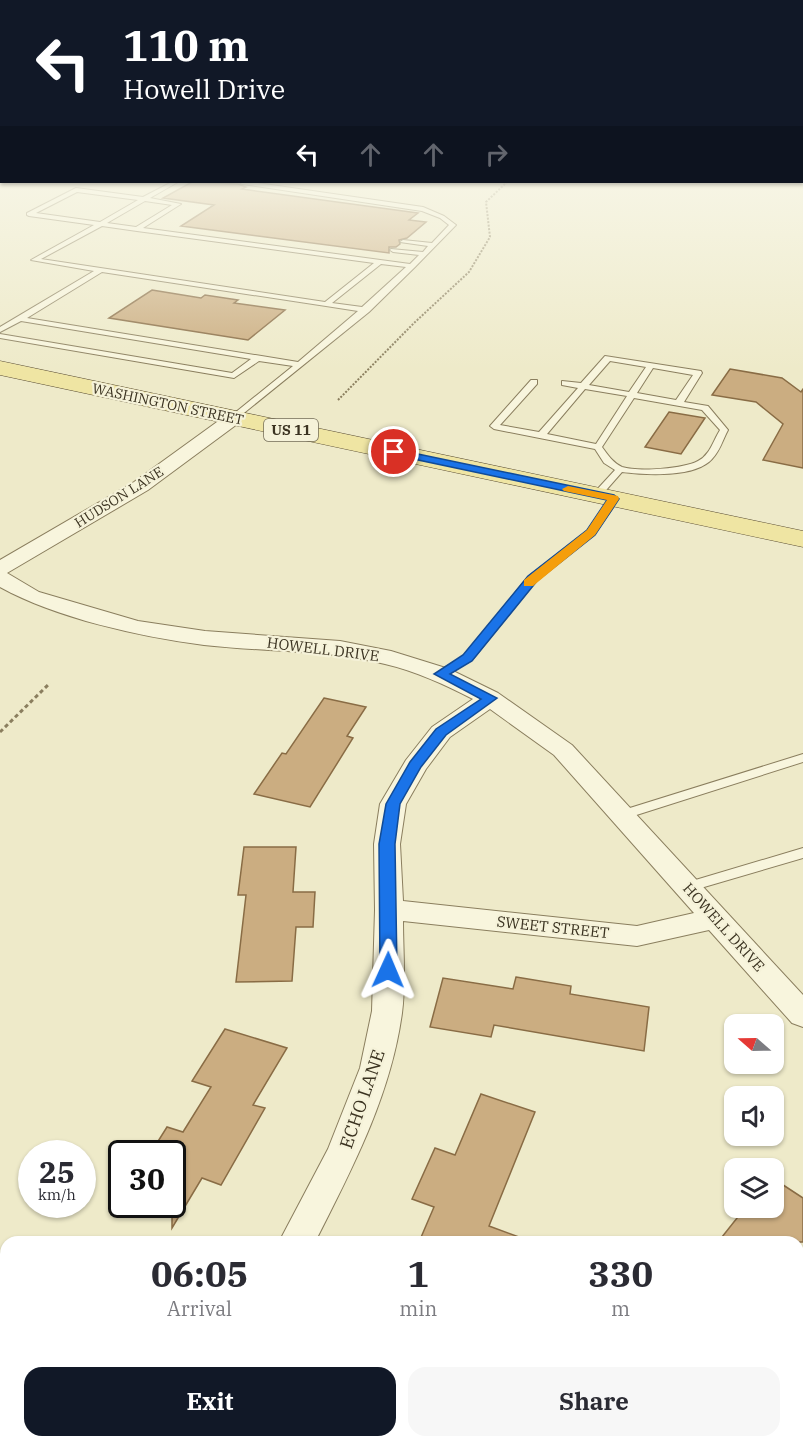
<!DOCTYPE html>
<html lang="en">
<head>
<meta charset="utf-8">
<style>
	:root { --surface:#fff; --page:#f7f7f7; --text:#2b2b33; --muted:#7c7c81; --accent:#111827 }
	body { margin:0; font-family:"IBM Plex Serif",serif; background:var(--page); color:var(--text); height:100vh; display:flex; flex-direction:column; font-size:22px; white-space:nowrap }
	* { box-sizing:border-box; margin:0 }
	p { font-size:20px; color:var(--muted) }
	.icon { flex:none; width:33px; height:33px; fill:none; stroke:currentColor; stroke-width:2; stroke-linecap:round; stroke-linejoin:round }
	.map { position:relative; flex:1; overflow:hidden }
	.details { position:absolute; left:0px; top:1236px; width:804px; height:212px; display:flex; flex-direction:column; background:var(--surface); border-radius:18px 18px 0 0; box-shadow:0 2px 4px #0004 }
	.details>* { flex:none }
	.top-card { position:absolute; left:0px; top:0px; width:804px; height:183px; box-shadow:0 2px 4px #0004; background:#111827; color:#fff; overflow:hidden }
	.needle { width:39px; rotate:290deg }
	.fabs { position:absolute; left:724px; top:1014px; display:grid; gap:12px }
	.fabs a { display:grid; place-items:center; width:60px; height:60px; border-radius:12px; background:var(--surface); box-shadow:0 2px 4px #0004; font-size:30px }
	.speed { position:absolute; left:18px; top:1140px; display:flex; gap:12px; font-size:30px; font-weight:700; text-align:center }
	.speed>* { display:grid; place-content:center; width:78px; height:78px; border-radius:50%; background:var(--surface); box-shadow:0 2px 4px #0004; line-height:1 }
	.speed small { font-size:15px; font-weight:400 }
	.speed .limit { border:3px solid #111; border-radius:9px; background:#fff; color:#111 }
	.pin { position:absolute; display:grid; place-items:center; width:51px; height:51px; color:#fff; margin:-26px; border:3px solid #fff; border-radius:50%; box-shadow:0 2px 6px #0007 }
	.me { position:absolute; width:66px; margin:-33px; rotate:1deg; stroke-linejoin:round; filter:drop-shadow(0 0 4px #0008) }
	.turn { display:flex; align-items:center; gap:21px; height:126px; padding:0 24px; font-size:27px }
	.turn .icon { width:78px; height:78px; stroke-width:2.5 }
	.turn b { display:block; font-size:42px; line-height:51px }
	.lanes { display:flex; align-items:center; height:57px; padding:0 24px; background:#0003; justify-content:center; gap:30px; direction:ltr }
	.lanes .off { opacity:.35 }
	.eta { display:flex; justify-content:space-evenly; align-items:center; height:102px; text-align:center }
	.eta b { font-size:36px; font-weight:700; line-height:42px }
	.button { display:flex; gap:12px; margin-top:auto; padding:12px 24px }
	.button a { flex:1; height:69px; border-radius:18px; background:var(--accent); color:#fff; font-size:24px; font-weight:700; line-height:69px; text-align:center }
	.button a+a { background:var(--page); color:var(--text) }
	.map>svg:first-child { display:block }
	.building { fill:#cbad81; stroke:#896c45; stroke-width:1.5 }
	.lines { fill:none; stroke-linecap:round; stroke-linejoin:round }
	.lane-casing { stroke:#8a7e5e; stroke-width:2 }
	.street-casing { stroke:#8a7e5e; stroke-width:2 }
	.primary-casing { stroke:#584b32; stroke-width:1 }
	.path-far1 { stroke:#8a7e5e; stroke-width:2; stroke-dasharray:2 1.5; stroke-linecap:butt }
	.path { stroke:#8a7e5e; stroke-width:3; stroke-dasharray:4 3; stroke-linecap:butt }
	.lane { fill:#f8f5dd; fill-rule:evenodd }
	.street { fill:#f8f5dd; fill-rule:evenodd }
	.primary { fill:#efe5a3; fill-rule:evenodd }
	.route { fill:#1a73e8; stroke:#114b97; stroke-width:1.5 }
	.slow { fill:#f59e0b }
	.labels { text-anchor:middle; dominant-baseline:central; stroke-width:4.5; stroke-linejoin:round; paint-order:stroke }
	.far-street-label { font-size:14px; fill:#3b3321; stroke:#f5f2d9 }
	.shield { fill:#f5f2d9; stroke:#736c58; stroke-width:1.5 }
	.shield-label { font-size:14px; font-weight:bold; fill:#3b3321 }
	.street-label { font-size:15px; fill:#3b3321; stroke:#f5f2d9 }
	.near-street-label { font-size:18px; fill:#3b3321; stroke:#f5f2d9 }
</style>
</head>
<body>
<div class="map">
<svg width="803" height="1447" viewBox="0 0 803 1447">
	<rect width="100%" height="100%" fill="#eeeac9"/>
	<!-- building -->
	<path class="building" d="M 192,182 L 238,184 L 246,187 L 242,189 L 418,213 L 409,220 L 426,222 L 407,238 L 399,240 L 400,244 L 396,247 L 389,247 L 389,253 L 181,226 L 214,205 L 163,198 Z
		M 152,290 L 201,298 L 205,295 L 238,300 L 234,303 L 285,310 L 248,340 L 109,318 Z
		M 730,369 L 782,378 L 801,392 L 803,389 L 803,468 L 763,460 L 783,424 L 756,402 L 712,395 Z
		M 669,412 L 705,418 L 681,454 L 645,447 Z
		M 324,698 L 366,707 L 347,736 L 353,738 L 310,807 L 254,794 L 282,753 L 286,754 Z
		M 244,847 L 296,847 L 293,892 L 315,892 L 313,927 L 296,927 L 292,981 L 236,982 L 246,895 L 238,895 Z
		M 516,977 L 571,986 L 570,994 L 649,1007 L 644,1051 L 494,1025 L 491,1037 L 430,1027 L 443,978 L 513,989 Z
		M 225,1029 L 287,1048 L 253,1105 L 265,1108 L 221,1185 L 202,1178 L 172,1228 L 172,1154 L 150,1154 L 167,1127 L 183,1132 L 211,1087 L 192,1081 Z
		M 481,1094 L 535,1112 L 489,1226 L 527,1240 L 526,1242 L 419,1242 L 434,1207 L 412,1199 L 435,1148 L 455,1155 Z
		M 774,1179 L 803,1198 L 803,1242 L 718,1242 L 745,1208 L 774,1208 Z"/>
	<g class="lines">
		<defs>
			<path id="lane" d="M 172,182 L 178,182 L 150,198 L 181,204 L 143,228 L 410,264 L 419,255 L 393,252 L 390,250 L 391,249 L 423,252 L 428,246 L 400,242 L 403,240 L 432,243 L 449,225 L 440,218 L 422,211 L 242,184 L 239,182 L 250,182 L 423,207 L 444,216 L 456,225 L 415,267 L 369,312 L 234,421 L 231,420 L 231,416 L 293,366 L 259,361 L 234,378 L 0,338 L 0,334 L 232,373 L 251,359 L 21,321 L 0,332 L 0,327 L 94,271 L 31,260 L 94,225 L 29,216 L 27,215 L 27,213 L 76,188 L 143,197 ZM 77,192 L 138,200 L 100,222 L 36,213 ZM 145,201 L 172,205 L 136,227 L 107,223 ZM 102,226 L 137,231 L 374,263 L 325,302 L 41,259 ZM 381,264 L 406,267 L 362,307 L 332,303 ZM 102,272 L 326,306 L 358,311 L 298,362 L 27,318 Z
				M 605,356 L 701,371 L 702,373 L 684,402 L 708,406 L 728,430 C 723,439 720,451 712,459 C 695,478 646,475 622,472 L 600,497 L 597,498 L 592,495 L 615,470 L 604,463 L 595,449 L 494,429 L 490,426 L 531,380 L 537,380 L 537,384 L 500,425 L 539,432 L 578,388 L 562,385 L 562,381 L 581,383 ZM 610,361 L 646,367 L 629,392 L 589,385 ZM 653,368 L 693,375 L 676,400 L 637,393 ZM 585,389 L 627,396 L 596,444 L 547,434 ZM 634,398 L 702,410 L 720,430 C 713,441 710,455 698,461 C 683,469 638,472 622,467 C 613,463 608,455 602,447 Z
				M 614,496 L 619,499 L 594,535 L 536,581 L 472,660 L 445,676 L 437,676 L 435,674 L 437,672 L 464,656 L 528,577 L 587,531 L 611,497 Z
				M 803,754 L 803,762 L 627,818 L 622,819 L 615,815 L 617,812 Z
				M 803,848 L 803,858 L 687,892 L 682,890 L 680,887 L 682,884 Z"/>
			<path id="street" d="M 234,413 L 240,414 L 243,418 L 240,422 L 148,490 L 7,573 L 39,592 L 138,621 L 205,631 L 340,641 L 391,651 L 449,669 L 498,693 L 572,745 L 803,995 L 803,1027 L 792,1023 L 709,930 L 637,946 L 403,921 C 403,951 406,983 402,1013 C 391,1095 352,1169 315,1242 L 279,1242 L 328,1149 L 360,1068 L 372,1011 L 375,910 L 374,844 L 380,804 L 406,760 L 432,727 L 473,699 C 445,685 416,671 385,664 C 326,649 265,652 204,645 C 141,637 56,618 0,587 L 0,560 L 134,482 L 228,414 ZM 490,709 L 554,755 L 694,913 L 637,926 L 403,901 L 400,844 L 406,804 L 426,769 L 450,737 Z
				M 177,1442 L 217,1442 L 215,1447 L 175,1447 Z"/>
			<path id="primary" d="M 0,361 L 803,531 L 803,547 L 0,375 Z"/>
		</defs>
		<!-- lane casing -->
		<use href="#lane" class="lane-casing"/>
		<!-- street casing -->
		<use href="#street" class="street-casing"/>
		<!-- primary casing -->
		<use href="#primary" class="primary-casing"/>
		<!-- path-far1 -->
		<path class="path-far1" d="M 338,400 L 414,323 L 469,272 L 490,237 L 486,202 L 507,182"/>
		<!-- path -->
		<path class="path" d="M 0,732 L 50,683"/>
		<!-- lane -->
		<use href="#lane" class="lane"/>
		<!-- street -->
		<use href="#street" class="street"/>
		<!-- primary -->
		<use href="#primary" class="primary"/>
	</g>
	<!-- sky -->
	<linearGradient id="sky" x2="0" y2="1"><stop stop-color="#8fbad8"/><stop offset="0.45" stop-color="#f7f6e7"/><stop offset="1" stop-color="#f7f6e7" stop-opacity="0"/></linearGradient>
	<rect width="803" height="370" fill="url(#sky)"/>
	<!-- route -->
	<path class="route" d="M 394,449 L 614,495 L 619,499 L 595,535 L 537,581 L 472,661 L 450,674 L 497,698 L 446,735 L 421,767 L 400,804 L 395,844 L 397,970 L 394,975 L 388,977 L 382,975 L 380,970 L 379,844 L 386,804 L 410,762 L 436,729 L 481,699 L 434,674 L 463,655 L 528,576 L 587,530 L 607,500 L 390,454 L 389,452 Z"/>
	<!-- slow -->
	<path class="slow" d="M 568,486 L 618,496 L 619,499 L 595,535 L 533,586 L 524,586 L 524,580 L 587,530 L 607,500 L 564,491 L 562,489 Z"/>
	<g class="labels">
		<!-- far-street labels -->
		<g class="far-street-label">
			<text transform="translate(168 404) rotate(12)">WASHINGTON STREET</text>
			<text transform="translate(119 497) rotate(-32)">HUDSON LANE</text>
		</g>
		<!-- shield labels -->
		<rect class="shield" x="264" y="419" width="54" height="22" rx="4.5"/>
		<g class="shield-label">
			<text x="291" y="430">US 11</text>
		</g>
		<!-- street labels -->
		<g class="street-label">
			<text transform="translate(323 649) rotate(7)">HOWELL DRIVE</text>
			<text transform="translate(553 927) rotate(6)">SWEET STREET</text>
			<text transform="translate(724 927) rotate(48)">HOWELL DRIVE</text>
		</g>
		<!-- near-street labels -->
		<g class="near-street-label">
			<text transform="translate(362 1099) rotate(-71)">ECHO LANE</text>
		</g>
	</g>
</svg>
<div class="fabs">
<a><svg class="needle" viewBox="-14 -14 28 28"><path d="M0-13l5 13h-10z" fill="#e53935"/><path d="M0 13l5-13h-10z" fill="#7c7c81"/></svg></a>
<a><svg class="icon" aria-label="sound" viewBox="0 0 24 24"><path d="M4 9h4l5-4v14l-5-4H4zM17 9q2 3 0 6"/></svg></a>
<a><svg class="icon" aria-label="layers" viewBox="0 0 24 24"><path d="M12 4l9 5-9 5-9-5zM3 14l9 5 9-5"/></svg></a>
</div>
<div class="speed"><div>25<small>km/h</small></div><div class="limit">30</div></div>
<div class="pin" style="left:394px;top:452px;background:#d93025"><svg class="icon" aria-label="arrive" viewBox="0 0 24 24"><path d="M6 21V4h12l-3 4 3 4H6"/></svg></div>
<svg class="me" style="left:388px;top:970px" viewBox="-20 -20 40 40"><path d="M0-17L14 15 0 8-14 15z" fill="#1a73e8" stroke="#fff" stroke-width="4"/></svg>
<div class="top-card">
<div class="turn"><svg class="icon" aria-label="left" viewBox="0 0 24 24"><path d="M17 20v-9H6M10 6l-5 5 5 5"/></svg><div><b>110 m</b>Howell Drive</div></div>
<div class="lanes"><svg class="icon" aria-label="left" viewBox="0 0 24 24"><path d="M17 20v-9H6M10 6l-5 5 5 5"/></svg><svg class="icon off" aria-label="ahead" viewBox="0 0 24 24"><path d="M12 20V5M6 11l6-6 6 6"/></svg><svg class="icon off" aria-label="ahead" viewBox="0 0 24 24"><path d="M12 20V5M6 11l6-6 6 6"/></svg><svg class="icon off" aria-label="right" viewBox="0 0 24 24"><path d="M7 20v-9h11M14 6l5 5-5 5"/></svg></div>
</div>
<section class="details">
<div class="eta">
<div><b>06:05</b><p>Arrival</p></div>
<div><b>1</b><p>min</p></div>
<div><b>330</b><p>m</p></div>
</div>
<div class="button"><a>Exit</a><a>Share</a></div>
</section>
</div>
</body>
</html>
